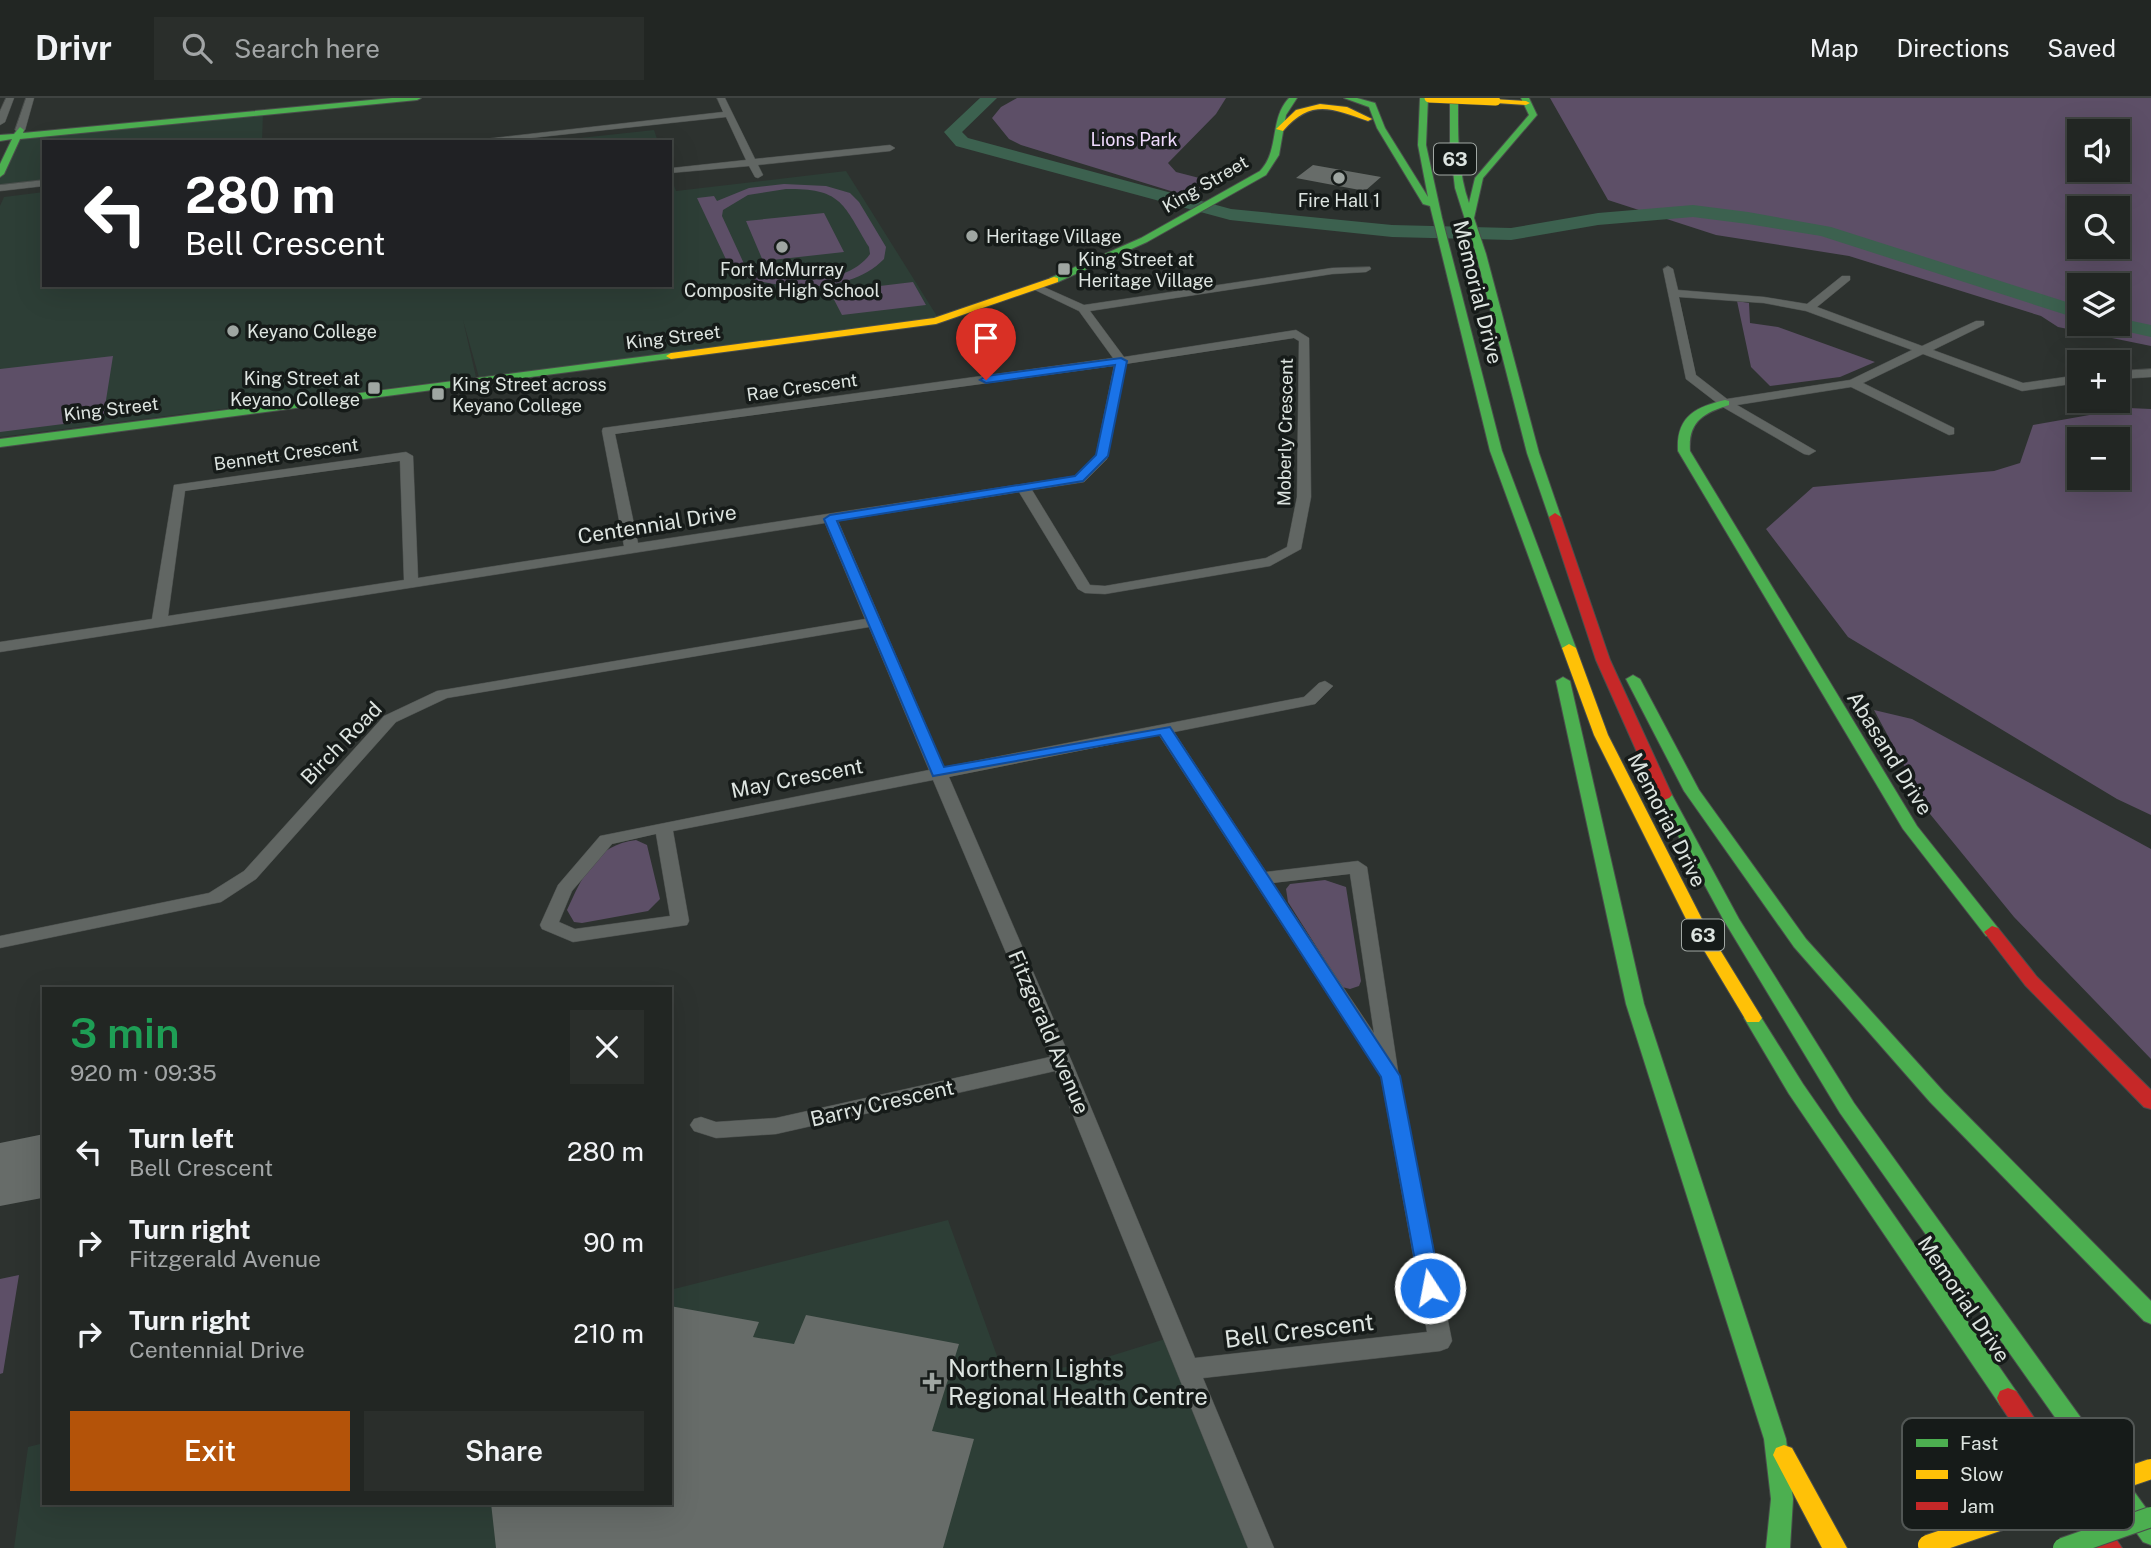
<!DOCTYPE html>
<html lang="en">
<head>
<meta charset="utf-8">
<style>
	:root { --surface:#222623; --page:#2a2e2b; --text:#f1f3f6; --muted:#a2a5a6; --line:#3f4341; --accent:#b45309 }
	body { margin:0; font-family:"Public Sans",sans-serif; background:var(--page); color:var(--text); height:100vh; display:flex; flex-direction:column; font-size:26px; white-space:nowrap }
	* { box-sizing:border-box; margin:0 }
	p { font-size:23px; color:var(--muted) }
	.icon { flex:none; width:38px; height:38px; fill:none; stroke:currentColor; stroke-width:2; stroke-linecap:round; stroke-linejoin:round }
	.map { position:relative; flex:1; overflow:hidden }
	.panel { position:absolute; left:42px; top:889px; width:630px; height:518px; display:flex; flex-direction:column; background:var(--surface); border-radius:0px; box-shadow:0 7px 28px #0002,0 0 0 2px var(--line) }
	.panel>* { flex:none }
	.guide { position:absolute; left:42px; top:42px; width:630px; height:147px; border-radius:0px; box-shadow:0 7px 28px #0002,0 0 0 2px var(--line); background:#202124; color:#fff; overflow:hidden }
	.fabs { position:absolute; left:2067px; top:21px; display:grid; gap:14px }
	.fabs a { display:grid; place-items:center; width:63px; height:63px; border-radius:0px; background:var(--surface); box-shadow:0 7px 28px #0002,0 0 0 2px var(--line); font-size:35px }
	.pin { position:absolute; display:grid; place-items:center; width:60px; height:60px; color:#fff; margin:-72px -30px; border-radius:50% 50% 50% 0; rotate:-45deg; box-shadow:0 0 7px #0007 }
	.pin .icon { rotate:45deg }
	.me { position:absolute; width:77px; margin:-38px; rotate:349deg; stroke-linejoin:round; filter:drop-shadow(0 0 5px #0008) }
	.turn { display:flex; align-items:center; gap:24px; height:147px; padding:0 28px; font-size:32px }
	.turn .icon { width:91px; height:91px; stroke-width:2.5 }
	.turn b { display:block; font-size:49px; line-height:60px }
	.round { display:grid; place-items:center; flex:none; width:74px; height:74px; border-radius:0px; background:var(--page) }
	.summary { display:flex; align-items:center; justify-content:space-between; height:119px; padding:0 28px }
	h1 { font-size:42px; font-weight:600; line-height:52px; color:#1e9e55 }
	.button { display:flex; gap:14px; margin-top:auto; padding:14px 28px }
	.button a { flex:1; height:80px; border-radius:0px; background:var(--accent); color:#fff; font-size:28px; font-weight:600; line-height:80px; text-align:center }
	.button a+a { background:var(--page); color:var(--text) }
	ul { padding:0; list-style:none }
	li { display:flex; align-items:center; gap:21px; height:91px; padding:0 28px }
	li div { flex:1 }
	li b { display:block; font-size:26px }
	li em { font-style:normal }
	header { display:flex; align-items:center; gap:42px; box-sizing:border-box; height:98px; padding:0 35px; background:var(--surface); border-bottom:2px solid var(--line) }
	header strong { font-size:33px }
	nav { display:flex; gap:38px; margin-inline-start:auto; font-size:24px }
	.search { width:490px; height:63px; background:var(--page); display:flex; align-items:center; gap:18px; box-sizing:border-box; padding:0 24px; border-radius:0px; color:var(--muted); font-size:26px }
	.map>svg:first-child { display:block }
	.built { fill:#2d3e36 }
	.green { fill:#5d4f67; fill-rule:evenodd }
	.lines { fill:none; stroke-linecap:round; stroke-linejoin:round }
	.river { fill:#3c614f; fill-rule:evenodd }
	.building { fill:#676c69 }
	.street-casing { stroke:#4a4e4c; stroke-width:1 }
	.fast-casing { stroke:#4a4e4c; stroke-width:2 }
	.slow-casing { stroke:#4a4e4c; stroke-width:2 }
	.jam-casing { stroke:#4a4e4c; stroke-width:2 }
	.street { fill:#616663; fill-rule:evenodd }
	.fast { fill:#4caf50; fill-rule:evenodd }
	.slow { fill:#ffc107; fill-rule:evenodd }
	.jam { fill:#c62828; fill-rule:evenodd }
	.fast-bridge-casing { stroke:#4a4e4c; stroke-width:22; stroke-linecap:butt }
	.slow-bridge-far1-casing { stroke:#4a4e4c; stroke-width:10; stroke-linecap:butt }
	.slow-bridge-casing { stroke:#4a4e4c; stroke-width:22; stroke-linecap:butt }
	.fast-bridge { stroke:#4caf50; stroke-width:20 }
	.slow-bridge-far1 { stroke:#ffc107; stroke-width:9 }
	.slow-bridge { stroke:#ffc107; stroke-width:20 }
	.route { fill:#1a73e8; stroke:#114b97; stroke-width:2 }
	.poi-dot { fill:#9fa6a2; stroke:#161b19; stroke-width:2.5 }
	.labels { text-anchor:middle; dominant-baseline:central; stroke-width:7; stroke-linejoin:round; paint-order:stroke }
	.far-park-label { font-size:18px; fill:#eed9fc; stroke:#161b19 }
	.far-street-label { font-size:18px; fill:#dde4e0; stroke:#161b19 }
	.far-poi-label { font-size:18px; fill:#dde4e0; stroke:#161b19; text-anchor:start }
	.shield { fill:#161b19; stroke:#a1a8a4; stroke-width:2 }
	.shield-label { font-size:19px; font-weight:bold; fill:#dde4e0 }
	.street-label { font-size:21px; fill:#dde4e0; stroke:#161b19 }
	.near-street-label { font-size:24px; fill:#dde4e0; stroke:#161b19 }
	.near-poi-label { font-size:24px; fill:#dde4e0; stroke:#161b19; text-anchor:start }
	.key { fill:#161b19; stroke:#525755; stroke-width:2 }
	.key-label { font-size:19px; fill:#dde4e0 }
</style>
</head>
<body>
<header>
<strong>Drivr</strong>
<div class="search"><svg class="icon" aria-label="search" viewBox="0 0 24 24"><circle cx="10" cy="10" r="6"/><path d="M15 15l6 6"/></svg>Search here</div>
<nav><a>Map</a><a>Directions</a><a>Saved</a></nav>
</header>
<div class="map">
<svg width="2151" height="1450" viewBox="0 0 2151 1450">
	<rect width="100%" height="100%" fill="#2d322f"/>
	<!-- built -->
	<path class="built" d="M 263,15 L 262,44 L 44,44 L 44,85 L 0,90 L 0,76 L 17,39 Z
		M 654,32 L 658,44 L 543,44 Z
		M 846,73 L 940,223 L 480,283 L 463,222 L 476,279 L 0,339 L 0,108 L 4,99 L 44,94 L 44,187 L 670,187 L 670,77 L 676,93 Z
		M 948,1122 L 1005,1280 L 1088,1265 L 1175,1238 L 1261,1450 L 14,1450 L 28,1349 L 44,1345 L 44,1405 L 670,1405 L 670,1192 Z"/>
	<!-- green -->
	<path class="green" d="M 1017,0 L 1226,0 L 1216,16 L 1168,65 L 1176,74 L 1211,83 L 1187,98 L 1021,47 L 1009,41 L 992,20 L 1001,9 Z
		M 1550,0 L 2151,0 L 2151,248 L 2058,229 L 2041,218 L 1849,158 L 1716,137 L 1608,102 ZM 2079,33 L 2118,33 L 2118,72 L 2079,72 ZM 2079,110 L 2118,110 L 2118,149 L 2079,149 ZM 2079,187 L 2118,187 L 2118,226 L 2079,226 Z
		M 784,86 L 826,88 L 850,95 L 859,104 L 886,149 L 884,161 C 848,198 775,193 732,174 L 697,100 L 714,98 L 717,103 L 749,90 ZM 786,91 C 842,90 843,106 869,149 L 870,156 C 846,190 779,186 746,170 L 722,118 L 723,112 L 748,97 Z
		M 824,115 L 844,154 L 763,163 L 746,123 Z
		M 913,184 L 926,207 L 842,217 L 830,194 Z
		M 1737,203 L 1749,205 L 1750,225 L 1778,229 L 1875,264 L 1840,279 L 1770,288 L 1751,269 Z
		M 113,258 L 103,321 L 0,334 L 0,271 Z
		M 2129,310 L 2151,311 L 2151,717 L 2117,701 L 1848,539 L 1766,431 L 1813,389 L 1994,373 L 2020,365 L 2033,327 ZM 2079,341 L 2118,341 L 2118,380 L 2079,380 Z
		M 1874,612 L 1912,621 L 2151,751 L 2151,961 L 2014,819 L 1930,716 Z
		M 636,742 L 647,747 L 660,801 L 648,813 L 582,825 L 574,824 L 567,812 C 583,778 595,747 636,742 Z
		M 1325,782 L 1346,789 L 1361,883 L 1359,888 L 1350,891 L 1342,889 L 1288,804 L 1286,791 L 1290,786 Z
		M 19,1177 L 3,1275 L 0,1276 L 0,1181 Z"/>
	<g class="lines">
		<!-- river -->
		<path class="river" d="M 980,0 L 997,0 L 962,34 L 968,40 L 1231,111 L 1392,127 L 1511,130 L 1598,115 L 1693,107 L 1748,114 L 1831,129 L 2079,208 L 2079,221 L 1821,138 L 1748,126 L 1693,119 L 1598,127 L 1511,142 L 1392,139 L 1230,122 L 956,48 L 944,34 Z
			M 2118,220 L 2151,227 L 2151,239 L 2111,230 L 2108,226 L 2118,226 Z"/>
	</g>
	<!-- building -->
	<path class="building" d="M 1313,67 L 1381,79 L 1365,93 L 1296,80 Z
		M 44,1036 L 42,1100 L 0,1108 L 0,1045 Z
		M 670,1208 L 759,1224 L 753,1239 L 794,1246 L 806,1217 L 959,1246 L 932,1333 L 974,1341 L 943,1450 L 496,1450 L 491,1405 L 670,1405 Z"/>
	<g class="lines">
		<defs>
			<path id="street" d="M 6,0 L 14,0 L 5,24 L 0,27 L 0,13 Z
				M 26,0 L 34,0 L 25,32 L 20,35 L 15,32 Z
				M 717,0 L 725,0 L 755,61 L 890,47 L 895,50 L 890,53 L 758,67 L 763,77 L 758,80 L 755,79 L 749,68 L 670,75 L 672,70 L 746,62 L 726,19 L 493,44 L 459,44 L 723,14 Z
				M 44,82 L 44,88 L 0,93 L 0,87 Z
				M 1668,168 L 1673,171 L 1678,192 L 1764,199 L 1807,206 L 1842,178 L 1850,178 L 1850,182 L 1817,209 L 1922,248 L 1976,223 L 1984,223 L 1984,227 L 1933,252 L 2023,285 L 2079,277 L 2079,285 L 2022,293 L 1923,256 L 1863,285 L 1954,330 L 1954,336 L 1949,337 L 1851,289 L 1737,307 L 1816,353 L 1809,357 L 1804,356 L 1721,308 L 1686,281 L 1663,171 ZM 1679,199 L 1764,205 L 1806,213 L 1912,252 L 1850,282 L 1727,301 L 1696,277 Z
				M 1370,169 L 1371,171 L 1366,174 L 1332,176 L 1090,213 L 1124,259 L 1296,232 L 1309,240 L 1311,399 L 1301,451 L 1270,468 L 1105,496 L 1085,495 L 1078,491 L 1019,394 L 838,423 L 944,669 L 1304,599 L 1319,585 L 1325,583 L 1333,588 L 1315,606 L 1174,634 L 1266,774 L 1358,763 L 1367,769 L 1398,973 L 1452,1243 L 1448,1250 L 1440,1253 L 1203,1280 L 1274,1450 L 1248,1450 L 1055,973 L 776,1036 L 716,1040 L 694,1033 L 690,1027 L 694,1021 L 701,1019 L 716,1024 L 776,1020 L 1050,959 L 933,682 L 673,733 L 689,823 L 687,827 L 573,844 L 542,831 L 540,827 L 558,787 L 600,738 L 929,672 L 869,529 L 447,600 L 396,624 L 256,781 L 221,804 L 0,850 L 0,838 L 209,795 L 244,773 L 384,618 L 437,593 L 865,521 L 825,425 L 0,554 L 0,544 L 152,521 L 174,387 L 406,354 L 413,358 L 418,480 L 624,448 L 602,333 L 603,330 L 1113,260 L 1079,213 L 1033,191 L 1031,189 L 1037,186 L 1084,207 L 1332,170 ZM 1294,240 L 1299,243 L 1297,399 L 1287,449 L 1266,460 L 1105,488 L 1090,487 L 1032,392 L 1084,384 L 1107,361 L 1126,266 ZM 1114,268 L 1096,357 L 1075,378 L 638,445 L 615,336 ZM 400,363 L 404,482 L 168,518 L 185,393 ZM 1159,637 L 1381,979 L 1427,1234 L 1195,1260 L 1072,964 L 949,679 ZM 656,736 L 670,818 L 575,831 L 559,824 L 572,793 L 612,746 ZM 1350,776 L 1374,935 L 1273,785 Z
				M 2151,271 L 2151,279 L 2118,281 L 2118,273 Z"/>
			<path id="fast" d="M 392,0 L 421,0 L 417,2 L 20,41 L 4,76 L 0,79 L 0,66 L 12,41 L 0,43 L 0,37 L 14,36 L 20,29 L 24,32 L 23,35 Z
				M 1289,0 L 1297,0 L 1286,17 L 1279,57 L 1266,77 L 1147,144 L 1058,184 L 1050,184 L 1050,180 L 1141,140 L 1260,73 C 1280,52 1269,21 1289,0 Z
				M 1344,0 L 1357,0 L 1375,5 L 1385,30 L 1428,99 L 1418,47 L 1420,0 L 1428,0 L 1426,47 L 1442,120 L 1502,353 L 1576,550 L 1574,553 L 1564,553 L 1562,550 L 1490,353 L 1430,108 L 1423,106 L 1377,30 L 1369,9 Z
				M 1450,0 L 1458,0 C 1458,35 1457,71 1469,105 L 1475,80 L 1529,17 L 1521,0 L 1529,0 L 1537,17 L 1483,80 L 1474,120 L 1486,156 L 1539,355 L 1561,419 L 1559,422 L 1555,423 L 1549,419 L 1527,355 L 1476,156 L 1455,90 L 1450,48 Z
				M 671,255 L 675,256 L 675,260 L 0,349 L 0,341 Z
				M 1725,302 L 1729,303 L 1729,307 C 1703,315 1688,324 1690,353 L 1917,728 L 1998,830 L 2000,834 L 1998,838 L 1986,838 L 1903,731 L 1678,353 C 1676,319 1695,309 1725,302 Z
				M 1633,577 L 1640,581 L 1699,692 L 1806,841 L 1944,994 L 2151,1203 L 2151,1226 L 2144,1223 L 1930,1004 L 1794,849 L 1684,693 L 1626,581 Z
				M 1563,579 L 1570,583 L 1644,906 L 1786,1341 L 1793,1401 L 1790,1450 L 1766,1450 L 1771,1401 L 1764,1341 L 1626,906 L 1556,583 Z
				M 1664,692 L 1672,697 L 1739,821 L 1854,1005 L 2151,1417 L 2151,1447 L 2143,1444 L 1840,1015 L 1723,821 L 1656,697 Z
				M 1753,914 L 1759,916 L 1803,986 L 2016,1293 L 2019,1300 L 2016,1307 L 2008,1310 L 2000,1307 L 1789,996 L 1744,920 L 1747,916 Z"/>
			<path id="slow" d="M 1493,1 L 1526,3 L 1530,5 L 1526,7 L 1496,5 Z
				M 1320,6 L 1347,9 L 1372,21 L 1368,23 C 1332,11 1312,0 1283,33 L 1276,31 L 1296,12 Z
				M 1054,179 L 1058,180 L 1058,184 L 936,226 L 671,261 L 666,258 L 671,255 L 934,220 Z
				M 1569,546 L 1576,550 L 1608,637 L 1706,829 L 1762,920 L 1759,924 L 1747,924 L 1690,829 L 1594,637 L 1562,550 Z
				M 1784,1347 L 1792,1350 L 1847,1450 L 1822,1450 L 1773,1357 L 1776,1350 Z"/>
			<path id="jam" d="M 1555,415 L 1561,419 L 1610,562 L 1672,697 L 1669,700 L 1664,702 L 1656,697 L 1596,562 L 1549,419 Z
				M 1992,828 L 1998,830 L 2037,879 L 2151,992 L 2151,1011 L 2144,1009 L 2025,887 L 1984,834 Z
				M 2008,1290 L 2016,1293 L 2122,1450 L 2096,1450 L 2000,1307 L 1997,1300 L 2000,1293 Z"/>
		</defs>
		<!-- street casing -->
		<use href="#street" class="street-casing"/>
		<!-- fast casing -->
		<use href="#fast" class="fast-casing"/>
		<!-- slow casing -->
		<use href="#slow" class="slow-casing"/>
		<!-- jam casing -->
		<use href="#jam" class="jam-casing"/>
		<!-- street -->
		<use href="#street" class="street"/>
		<!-- fast -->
		<use href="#fast" class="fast"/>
		<!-- slow -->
		<use href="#slow" class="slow"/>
		<!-- jam -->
		<use href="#jam" class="jam"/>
		<defs>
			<path id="fast-bridge" d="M 2063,1450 L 2151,1419"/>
			<path id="slow-bridge-far1" d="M 1429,0 L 1496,3"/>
			<path id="slow-bridge" d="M 1928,1447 L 2151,1371"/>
		</defs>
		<!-- fast-bridge casing -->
		<use href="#fast-bridge" class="fast-bridge-casing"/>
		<!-- slow-bridge-far1 casing -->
		<use href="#slow-bridge-far1" class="slow-bridge-far1-casing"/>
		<!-- slow-bridge casing -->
		<use href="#slow-bridge" class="slow-bridge-casing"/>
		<!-- fast-bridge -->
		<use href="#fast-bridge" class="fast-bridge"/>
		<!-- slow-bridge-far1 -->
		<use href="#slow-bridge-far1" class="slow-bridge-far1"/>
		<!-- slow-bridge -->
		<use href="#slow-bridge" class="slow-bridge"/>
	</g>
	<!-- route -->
	<path class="route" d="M 1121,260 L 1127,263 L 1108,358 L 1083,383 L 837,423 L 944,669 L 1170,629 L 1400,978 L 1441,1190 L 1438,1196 L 1430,1198 L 1423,1196 L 1420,1190 L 1381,979 L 1160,637 L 933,678 L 824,421 L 830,417 L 1075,378 L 1096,357 L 1115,267 L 986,285 L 980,282 L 986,278 Z"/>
	<!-- markers -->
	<g class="poi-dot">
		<circle cx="1339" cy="80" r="7"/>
		<circle cx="972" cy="138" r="7"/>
		<circle cx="782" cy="149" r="7"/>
		<rect x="1057" y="164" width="14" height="14" rx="3.5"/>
		<circle cx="233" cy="233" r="7"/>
		<rect x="367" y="283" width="14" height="14" rx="3.5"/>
		<rect x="431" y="289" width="14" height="14" rx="3.5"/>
		<path d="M928.5 1273.5h7v7h7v7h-7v7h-7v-7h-7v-7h7z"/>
	</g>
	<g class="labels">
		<!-- far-park labels -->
		<g class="far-park-label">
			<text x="1134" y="41">Lions Park</text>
		</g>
		<!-- far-street labels -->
		<g class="far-street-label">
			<text transform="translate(1205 86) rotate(-30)">King Street</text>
			<text transform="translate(673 239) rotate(-7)">King Street</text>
			<text transform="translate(802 289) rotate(-8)">Rae Crescent</text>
			<text transform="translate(111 311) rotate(-7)">King Street</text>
			<text transform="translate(1285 334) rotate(-89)">Moberly Crescent</text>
			<text transform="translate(286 356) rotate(-8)">Bennett Crescent</text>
		</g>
		<!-- far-poi labels -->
		<g class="far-poi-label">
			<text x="1339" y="102" text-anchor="middle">Fire Hall 1</text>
			<text x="986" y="138">Heritage Village</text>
			<text x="1078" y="161">King Street at<tspan x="1078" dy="21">Heritage Village</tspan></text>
			<text x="782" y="171" text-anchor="middle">Fort McMurray<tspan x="782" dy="21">Composite High School</tspan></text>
			<text x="247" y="233">Keyano College</text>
			<text x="360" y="280" text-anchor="end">King Street at<tspan x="360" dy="21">Keyano College</tspan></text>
			<text x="452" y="286">King Street across<tspan x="452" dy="21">Keyano College</tspan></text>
		</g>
		<!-- shield labels -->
		<g class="shield">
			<rect x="1434" y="45.5" width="42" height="31" rx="5"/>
			<rect x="1682" y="821.5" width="42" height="31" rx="5"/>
		</g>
		<g class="shield-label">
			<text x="1455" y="61">63</text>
			<text x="1703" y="837">63</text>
		</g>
		<!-- street labels -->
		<g class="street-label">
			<text transform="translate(1478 194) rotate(76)">Memorial Drive</text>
			<text transform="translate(657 426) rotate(-9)">Centennial Drive</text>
			<text transform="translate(341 645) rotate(-46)">Birch Road</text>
			<text transform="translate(1890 655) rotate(58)">Abasand Drive</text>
			<text transform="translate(797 680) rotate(-11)">May Crescent</text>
			<text transform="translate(1667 722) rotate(63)">Memorial Drive</text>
			<text transform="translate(1049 934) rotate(67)">Fitzgerald Avenue</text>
			<text transform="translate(882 1005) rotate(-13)">Barry Crescent</text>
			<text transform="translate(1964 1201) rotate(56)">Memorial Drive</text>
		</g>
		<!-- near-street labels -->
		<g class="near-street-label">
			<text transform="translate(1299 1232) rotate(-7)">Bell Crescent</text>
		</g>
		<!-- near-poi labels -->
		<g class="near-poi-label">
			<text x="948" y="1270">Northern Lights<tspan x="948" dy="28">Regional Health Centre</tspan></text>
		</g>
	</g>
	<!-- legend -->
	<rect x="1902" y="1320" width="232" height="112" rx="10" class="key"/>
	<rect x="1916" y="1341" width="32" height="8" fill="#4caf50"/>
	<rect x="1916" y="1372" width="32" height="9" fill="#ffc107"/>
	<rect x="1916" y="1404" width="32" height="8" fill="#c62828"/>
	<g class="key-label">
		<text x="1960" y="1352">Fast</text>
		<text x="1960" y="1383">Slow</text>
		<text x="1960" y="1415">Jam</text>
	</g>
</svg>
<div class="fabs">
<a><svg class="icon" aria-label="sound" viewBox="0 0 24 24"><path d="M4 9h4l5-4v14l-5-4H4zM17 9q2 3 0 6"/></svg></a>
<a><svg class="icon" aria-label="search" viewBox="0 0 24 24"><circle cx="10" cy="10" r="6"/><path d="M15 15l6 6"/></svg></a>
<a><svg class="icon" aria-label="layers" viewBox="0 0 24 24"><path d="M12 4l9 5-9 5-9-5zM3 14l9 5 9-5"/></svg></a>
<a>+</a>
<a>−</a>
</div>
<div class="pin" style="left:986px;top:282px;background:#d93025"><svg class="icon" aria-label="arrive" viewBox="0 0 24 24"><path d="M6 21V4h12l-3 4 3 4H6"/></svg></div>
<svg class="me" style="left:1430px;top:1190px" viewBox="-20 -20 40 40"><circle r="17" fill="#1a73e8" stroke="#fff" stroke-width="3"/><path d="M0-11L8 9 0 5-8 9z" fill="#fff"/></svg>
<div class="guide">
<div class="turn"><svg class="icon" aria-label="left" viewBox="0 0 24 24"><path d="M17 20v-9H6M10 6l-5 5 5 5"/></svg><div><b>280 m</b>Bell Crescent</div></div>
</div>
<section class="panel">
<div class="summary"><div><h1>3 min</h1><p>920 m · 09:35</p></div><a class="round"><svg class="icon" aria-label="close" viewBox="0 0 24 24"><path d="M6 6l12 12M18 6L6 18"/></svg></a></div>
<ul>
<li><svg class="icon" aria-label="left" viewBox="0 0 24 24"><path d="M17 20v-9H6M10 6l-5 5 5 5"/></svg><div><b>Turn left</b><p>Bell Crescent</p></div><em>280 m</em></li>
<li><svg class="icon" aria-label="right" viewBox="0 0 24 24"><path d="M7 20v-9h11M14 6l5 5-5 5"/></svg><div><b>Turn right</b><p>Fitzgerald Avenue</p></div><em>90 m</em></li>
<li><svg class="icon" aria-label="right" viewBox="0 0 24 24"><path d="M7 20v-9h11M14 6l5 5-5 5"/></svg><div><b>Turn right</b><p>Centennial Drive</p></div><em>210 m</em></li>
</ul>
<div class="button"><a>Exit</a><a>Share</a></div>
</section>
</div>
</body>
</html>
